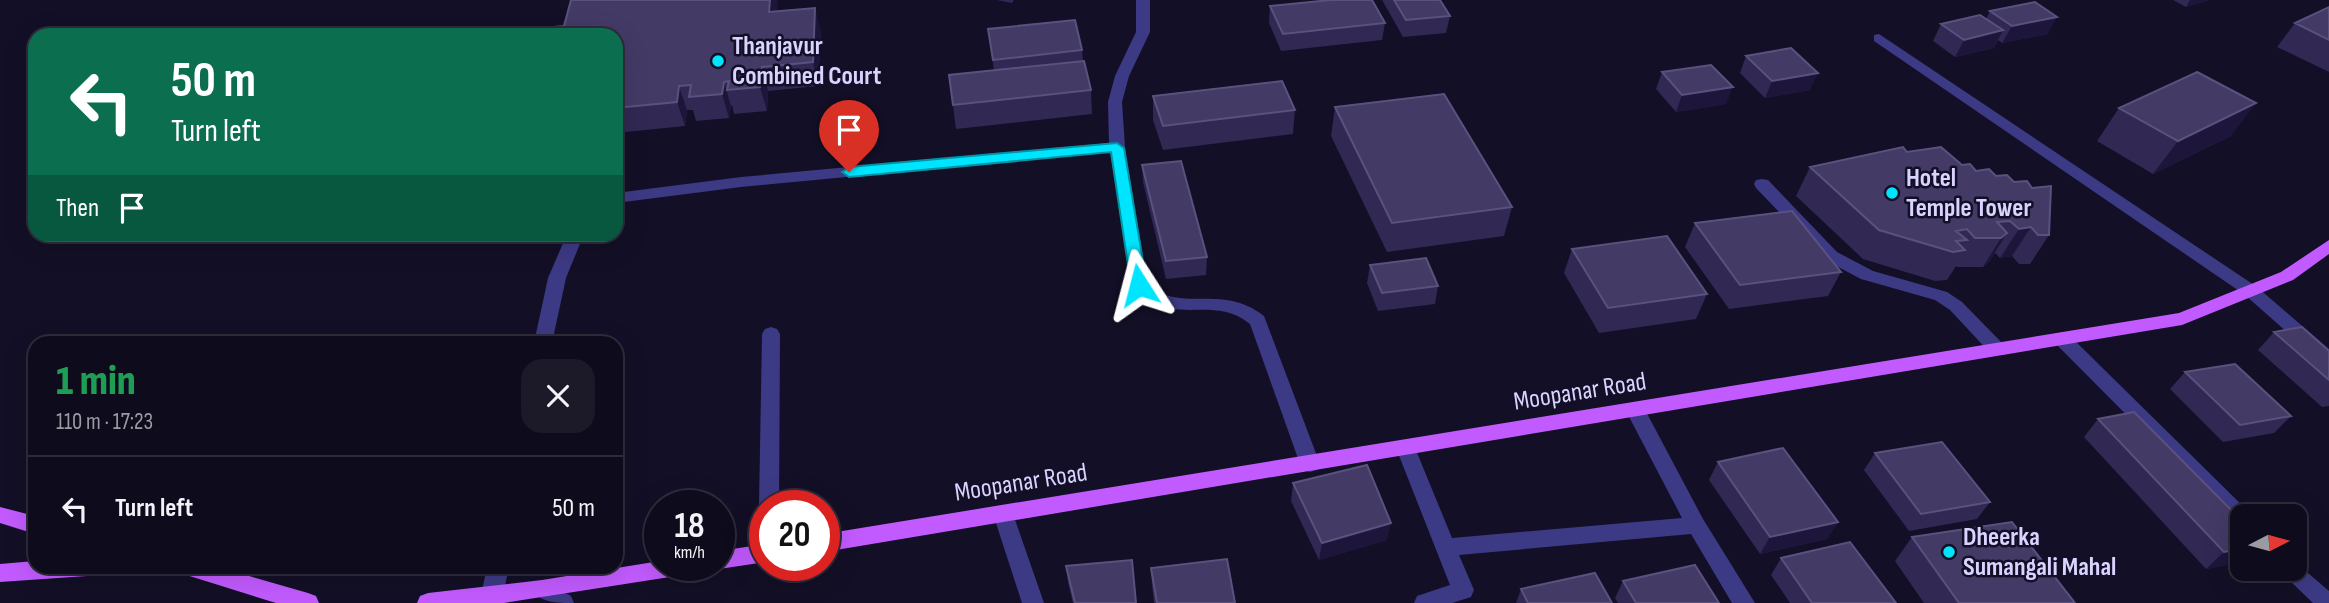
<!DOCTYPE html>
<html lang="en">
<head>
<meta charset="utf-8">
<style>
	:root { --surface:#0e0b1c; --page:#1c1929; --text:#f1f3f6; --muted:#9b9ba3; --line:#2e2b3b }
	body { margin:0; font-family:"Sofia Sans Condensed",sans-serif; background:var(--page); color:var(--text); height:100vh; display:flex; flex-direction:column; font-size:26px; white-space:nowrap }
	* { box-sizing:border-box; margin:0 }
	p { font-size:23px; color:var(--muted) }
	.icon { flex:none; width:38px; height:38px; fill:none; stroke:currentColor; stroke-width:2; stroke-linecap:round; stroke-linejoin:round }
	.map { position:relative; flex:1; overflow:hidden }
	.drawer { position:absolute; left:28px; top:336px; width:595px; height:238px; display:flex; flex-direction:column; background:var(--surface); border-radius:21px; box-shadow:0 7px 28px #0002,0 0 0 2px var(--line) }
	.drawer>* { flex:none }
	.banner { position:absolute; left:28px; top:28px; width:595px; height:214px; border-radius:21px; box-shadow:0 7px 28px #0002,0 0 0 2px var(--line); background:#0b6e4f; color:#fff; overflow:hidden }
	.needle { width:46px; rotate:84deg }
	.buttons { position:absolute; left:2230px; top:504px; display:grid; gap:14px }
	.buttons a { display:grid; place-items:center; width:77px; height:77px; border-radius:14px; background:var(--surface); box-shadow:0 7px 28px #0002,0 0 0 2px var(--line); font-size:35px }
	.speed { position:absolute; left:644px; top:490px; display:flex; gap:14px; font-size:35px; font-weight:700; text-align:center }
	.speed>* { display:grid; place-content:center; width:91px; height:91px; border-radius:50%; background:var(--surface); box-shadow:0 7px 28px #0002,0 0 0 2px var(--line); line-height:1 }
	.speed small { font-size:18px; font-weight:400 }
	.speed .limit { border:10px solid #d22; background:#fff; color:#111 }
	.pin { position:absolute; display:grid; place-items:center; width:60px; height:60px; color:#fff; margin:-72px -30px; border-radius:50% 50% 50% 0; rotate:-45deg; box-shadow:0 0 7px #0007 }
	.pin .icon { rotate:45deg }
	.me { position:absolute; width:77px; margin:-38px; rotate:351deg; stroke-linejoin:round; filter:drop-shadow(0 0 5px #0008) }
	.turn { display:flex; align-items:center; gap:24px; height:147px; padding:0 28px; font-size:32px }
	.turn .icon { width:91px; height:91px; stroke-width:2.5 }
	.turn b { display:block; font-size:49px; line-height:60px }
	.then { display:flex; align-items:center; height:66px; padding:0 28px; background:#0003; gap:14px; font-size:26px }
	.round { display:grid; place-items:center; flex:none; width:74px; height:74px; border-radius:21px; background:var(--page) }
	.head { display:flex; align-items:center; justify-content:space-between; height:119px; padding:0 28px }
	h1 { font-size:42px; font-weight:800; line-height:52px; color:#1e9e55 }
	ul { padding:0; list-style:none }
	li { display:flex; align-items:center; gap:21px; height:105px; padding:0 28px; border-top:2px solid var(--line) }
	li div { flex:1 }
	li b { display:block; font-size:26px }
	li em { font-style:normal }
	.map>svg:first-child { display:block }
	.lines { fill:none; stroke-linecap:round; stroke-linejoin:round }
	.service { fill:#3d3a85; fill-rule:evenodd }
	.minor { fill:#3d3a85; fill-rule:evenodd }
	.primary { fill:#c25bff; fill-rule:evenodd }
	.wall { fill:#312854 }
	.shaded-wall { fill:#1d163a }
	.building { fill:#433a66; stroke:#5a527e; stroke-width:2 }
	.route { fill:#00e5ff; stroke:#0095a6; stroke-width:2 }
	.poi-dot { fill:#00e5ff; stroke:#130f26; stroke-width:2.5 }
	.labels { text-anchor:middle; dominant-baseline:central; stroke-width:5; stroke-linejoin:round; paint-order:stroke }
	.poi-label { font-size:26px; font-weight:bold; fill:#d9d4ff; stroke:#130f26; text-anchor:start }
	.street-label { font-size:26px; fill:#d9d4ff; stroke:#130f26 }
</style>
</head>
<body>
<div class="map">
<svg width="2329" height="603" viewBox="0 0 2329 603">
	<rect width="100%" height="100%" fill="#130f26"/>
	<g class="lines">
		<!-- service -->
		<path class="service" d="M 1136,0 L 1150,0 L 1150,32 L 1129,76 L 1122,102 L 1125,147 L 1147,283 C 1179,315 1221,282 1264,316 L 1320,464 L 1317,470 L 1310,472 L 1303,470 L 1300,464 L 1250,324 C 1212,293 1172,329 1133,289 L 1110,152 L 741,187 L 616,203 L 616,193 L 741,177 L 1109,143 L 1108,102 L 1115,76 L 1136,32 Z
			M 1762,179 L 1768,180 L 1837,252 L 1873,271 L 1947,292 L 1962,302 L 2004,345 L 2007,350 L 2004,355 L 1992,355 L 1950,310 L 1935,300 L 1861,279 L 1825,260 L 1756,188 L 1754,184 L 1756,180 Z
			M 567,234 L 584,234 L 566,278 L 552,343 L 534,343 L 548,278 Z
			M 771,327 L 777,329 L 780,334 L 779,506 L 765,506 L 765,513 L 759,506 L 762,334 L 765,329 Z
			M 1003,506 L 1010,508 L 1013,514 L 1044,603 L 1022,603 L 993,514 L 996,508 Z
			M 487,567 L 509,567 L 503,595 L 496,603 L 484,602 L 481,595 Z"/>
		<!-- minor -->
		<path class="minor" d="M 1879,34 L 2257,287 L 2329,349 L 2329,366 L 2323,364 L 2245,295 L 1874,41 L 1874,35 Z
			M 2062,332 L 2068,334 L 2249,512 L 2251,516 L 2242,516 L 2242,526 L 2235,524 L 2056,344 L 2053,339 L 2056,334 Z
			M 1636,404 L 1643,406 L 1703,519 L 1755,603 L 1732,603 L 1691,534 L 1459,555 L 1474,590 L 1471,597 L 1452,603 L 1414,603 L 1417,596 L 1450,585 L 1396,448 L 1399,443 L 1406,440 L 1413,443 L 1452,538 L 1682,518 L 1626,411 L 1629,406 Z
			M 2294,561 L 2329,591 L 2329,603 L 2313,603 L 2284,575 L 2282,569 L 2294,569 Z
			M 542,580 L 571,596 L 574,603 C 557,603 540,603 531,589 L 534,582 Z"/>
		<!-- primary -->
		<path class="primary" d="M 2329,240 L 2329,254 L 2293,280 L 2182,325 L 824,552 L 824,534 L 2179,313 L 2281,272 Z
			M 0,507 L 35,516 L 35,534 L 0,523 Z
			M 765,544 L 765,562 L 719,569 L 711,565 L 719,565 L 719,551 Z
			M 35,561 L 35,567 L 98,567 L 94,573 L 87,576 L 0,582 L 0,564 Z
			M 660,561 L 660,565 L 699,565 L 696,571 L 689,574 L 504,603 L 417,603 L 420,596 L 428,593 L 542,580 Z
			M 176,567 L 218,567 L 308,593 L 316,596 L 319,603 L 276,603 L 180,573 Z"/>
	</g>
	<!-- wall -->
	<path class="wall" d="M 997,0 L 1014,0 L 1012,3 Z
		M 1382,0 L 1440,0 L 1450,16 L 1446,33 L 1403,37 Z
		M 2173,0 L 2209,0 L 2186,7 Z
		M 1270,6 L 1385,23 L 1382,40 L 1281,51 L 1269,23 Z
		M 2329,7 L 2329,72 L 2277,47 L 2295,23 Z
		M 777,11 L 821,31 L 818,86 L 768,91 L 767,111 L 734,114 L 732,105 L 731,106 L 729,118 L 696,121 L 693,110 L 687,110 L 685,126 L 616,133 L 616,35 Z
		M 1990,11 L 2048,34 L 2002,43 L 1998,40 L 1994,48 L 1955,57 L 1933,41 L 1941,24 L 1986,19 Z
		M 988,29 L 1082,50 L 1083,61 L 1091,90 L 1092,114 L 956,129 L 949,75 L 994,71 Z
		M 1746,56 L 1810,90 L 1765,98 L 1740,73 Z
		M 1662,72 L 1726,104 L 1676,112 L 1656,89 Z
		M 1153,96 L 1295,110 L 1293,134 L 1163,150 L 1153,120 Z
		M 1335,107 L 1512,207 L 1504,236 L 1387,252 L 1331,136 Z
		M 2119,108 L 2231,136 L 2153,174 L 2097,141 Z
		M 1907,152 L 1962,165 L 1976,171 L 1996,176 L 2049,235 L 2030,264 L 2019,264 L 2012,256 L 2000,258 L 1995,253 L 1989,262 L 1983,267 L 1957,267 L 1956,266 L 1947,280 L 1935,281 L 1863,259 L 1796,196 L 1810,167 Z
		M 1142,165 L 1207,257 L 1206,275 L 1166,279 L 1143,182 Z
		M 1695,223 L 1841,272 L 1828,296 L 1729,309 L 1685,247 Z
		M 1572,249 L 1707,294 L 1696,319 L 1599,333 L 1564,273 Z
		M 1370,265 L 1438,286 L 1435,304 L 1378,311 L 1367,283 Z
		M 2274,332 L 2329,351 L 2329,406 L 2322,407 L 2258,350 Z
		M 2185,372 L 2291,416 L 2274,433 L 2223,442 L 2170,389 Z
		M 2098,419 L 2242,521 L 2242,562 L 2206,569 L 2084,437 Z
		M 1875,453 L 1990,502 L 1977,519 L 1909,531 L 1864,470 Z
		M 1718,462 L 1838,522 L 1827,539 L 1760,554 L 1709,480 Z
		M 1293,483 L 1387,540 L 1319,560 L 1291,501 Z
		M 1912,537 L 2075,603 L 1924,603 L 1895,561 Z
		M 1781,558 L 1896,603 L 1790,603 L 1771,575 Z
		M 1066,566 L 1136,603 L 1073,603 L 1068,583 Z
		M 1151,568 L 1235,603 L 1154,603 L 1152,585 Z
		M 1623,581 L 1719,603 L 1618,603 L 1615,598 Z
		M 1521,589 L 1612,603 L 1516,603 Z"/>
	<!-- shaded-wall -->
	<path class="shaded-wall" d="M 770,0 L 778,0 L 775,35 L 769,12 Z
		M 2190,0 L 2209,0 L 2186,7 Z
		M 815,8 L 821,31 L 818,86 L 813,62 Z
		M 2057,17 L 2048,34 L 2002,43 L 2012,26 Z
		M 2003,30 L 1994,48 L 1955,57 L 1964,40 Z
		M 762,67 L 768,91 L 767,111 L 760,87 Z
		M 1818,73 L 1810,90 L 1765,98 L 1772,81 Z
		M 724,82 L 731,106 L 729,118 L 722,94 Z
		M 679,86 L 687,110 L 685,126 L 677,102 Z
		M 1733,87 L 1726,104 L 1676,112 L 1682,95 Z
		M 2256,103 L 2231,136 L 2153,174 L 2178,141 Z
		M 2031,227 L 2012,256 L 2000,258 L 2019,229 Z
		M 2007,233 L 1989,262 L 1983,267 L 2001,238 Z
		M 1838,522 L 1827,539 L 1760,554 L 1770,537 Z
		M 1391,523 L 1387,540 L 1319,560 L 1322,543 Z
		M 2242,549 L 2242,562 L 2206,569 L 2224,552 Z"/>
	<!-- building -->
	<path class="building" d="M 571,0 L 770,0 L 769,12 L 815,8 L 813,62 L 762,67 L 760,87 L 727,90 L 729,81 L 724,82 L 722,94 L 689,97 L 691,85 L 679,86 L 677,102 L 616,108 L 616,35 L 541,35 L 543,28 L 564,26 Z
		M 1331,0 L 1372,0 L 1385,23 L 1283,34 L 1270,6 Z
		M 1394,0 L 1440,0 L 1450,16 L 1406,20 Z
		M 2035,2 L 2057,17 L 2012,26 L 1990,11 Z
		M 2329,7 L 2329,40 L 2295,23 Z
		M 1980,15 L 2003,30 L 1964,40 L 1941,24 Z
		M 1075,20 L 1082,50 L 993,60 L 988,29 Z
		M 1791,48 L 1818,73 L 1772,81 L 1746,56 Z
		M 1084,61 L 1091,90 L 953,105 L 949,75 Z
		M 1711,65 L 1733,87 L 1682,95 L 1662,72 Z
		M 2197,72 L 2256,103 L 2178,141 L 2119,108 Z
		M 1282,81 L 1295,110 L 1163,126 L 1153,96 Z
		M 1444,94 L 1512,207 L 1392,223 L 1335,107 Z
		M 1903,147 L 1907,152 L 1941,147 L 1962,165 L 1970,164 L 1976,171 L 1989,169 L 1996,176 L 2007,175 L 2014,182 L 2027,181 L 2032,188 L 2051,186 L 2049,235 L 2038,235 L 2031,227 L 2019,229 L 2010,221 L 1997,222 L 2007,233 L 2001,238 L 1975,238 L 1967,229 L 1956,231 L 1967,240 L 1956,241 L 1965,250 L 1953,252 L 1879,230 L 1810,167 Z
		M 1181,161 L 1207,257 L 1166,261 L 1142,165 Z
		M 1792,211 L 1841,272 L 1740,285 L 1695,223 Z
		M 1667,236 L 1707,294 L 1608,308 L 1572,249 Z
		M 1426,258 L 1438,286 L 1382,293 L 1370,265 Z
		M 2302,327 L 2329,351 L 2329,380 L 2274,332 Z
		M 2235,364 L 2291,416 L 2240,425 L 2185,372 Z
		M 2134,412 L 2242,521 L 2242,549 L 2224,552 L 2098,419 Z
		M 1942,442 L 1990,502 L 1921,514 L 1875,453 Z
		M 1783,448 L 1838,522 L 1770,537 L 1718,462 Z
		M 1367,465 L 1391,523 L 1322,543 L 1293,483 Z
		M 2012,522 L 2075,603 L 1959,603 L 1912,537 Z
		M 1850,542 L 1896,603 L 1812,603 L 1781,558 Z
		M 1227,559 L 1235,603 L 1157,603 L 1151,568 Z
		M 1132,560 L 1136,603 L 1075,603 L 1066,566 Z
		M 1695,565 L 1719,603 L 1636,603 L 1623,581 Z
		M 1595,573 L 1612,603 L 1528,603 L 1521,589 Z"/>
	<!-- route -->
	<path class="route" d="M 1117,143 L 1124,148 L 1147,285 L 1139,291 L 1131,285 L 1111,152 L 849,177 L 842,172 L 849,167 Z"/>
	<!-- markers -->
	<g class="poi-dot">
		<circle cx="718" cy="61" r="7"/>
		<circle cx="1892" cy="193" r="7"/>
		<circle cx="1949" cy="552" r="7"/>
	</g>
	<g class="labels">
		<!-- poi labels -->
		<g class="poi-label">
			<text x="732" y="46">Thanjavur<tspan x="732" dy="30">Combined Court</tspan></text>
			<text x="1906" y="178">Hotel<tspan x="1906" dy="30">Temple Tower</tspan></text>
			<text x="1963" y="537">Dheerka<tspan x="1963" dy="30">Sumangali Mahal</tspan></text>
		</g>
		<!-- street labels -->
		<g class="street-label">
			<text transform="translate(1580 392) rotate(-9)">Moopanar Road</text>
			<text transform="translate(1021 483) rotate(-9)">Moopanar Road</text>
		</g>
	</g>
</svg>
<div class="buttons">
<a><svg class="needle" viewBox="-14 -14 28 28"><path d="M0-13l5 13h-10z" fill="#e53935"/><path d="M0 13l5-13h-10z" fill="#9b9ba3"/></svg></a>
</div>
<div class="speed"><div>18<small>km/h</small></div><div class="limit">20</div></div>
<div class="pin" style="left:849px;top:172px;background:#d93025"><svg class="icon" aria-label="arrive" viewBox="0 0 24 24"><path d="M6 21V4h12l-3 4 3 4H6"/></svg></div>
<svg class="me" style="left:1139px;top:285px" viewBox="-20 -20 40 40"><path d="M0-17L14 15 0 8-14 15z" fill="#00e5ff" stroke="#fff" stroke-width="4"/></svg>
<div class="banner">
<div class="turn"><svg class="icon" aria-label="left" viewBox="0 0 24 24"><path d="M17 20v-9H6M10 6l-5 5 5 5"/></svg><div><b>50 m</b>Turn left</div></div>
<div class="then">Then<svg class="icon" aria-label="arrive" viewBox="0 0 24 24"><path d="M6 21V4h12l-3 4 3 4H6"/></svg></div>
</div>
<section class="drawer">
<div class="head"><div><h1>1 min</h1><p>110 m · 17:23</p></div><a class="round"><svg class="icon" aria-label="close" viewBox="0 0 24 24"><path d="M6 6l12 12M18 6L6 18"/></svg></a></div>
<ul>
<li><svg class="icon" aria-label="left" viewBox="0 0 24 24"><path d="M17 20v-9H6M10 6l-5 5 5 5"/></svg><div><b>Turn left</b></div><em>50 m</em></li>
</ul>
</section>
</div>
</body>
</html>
